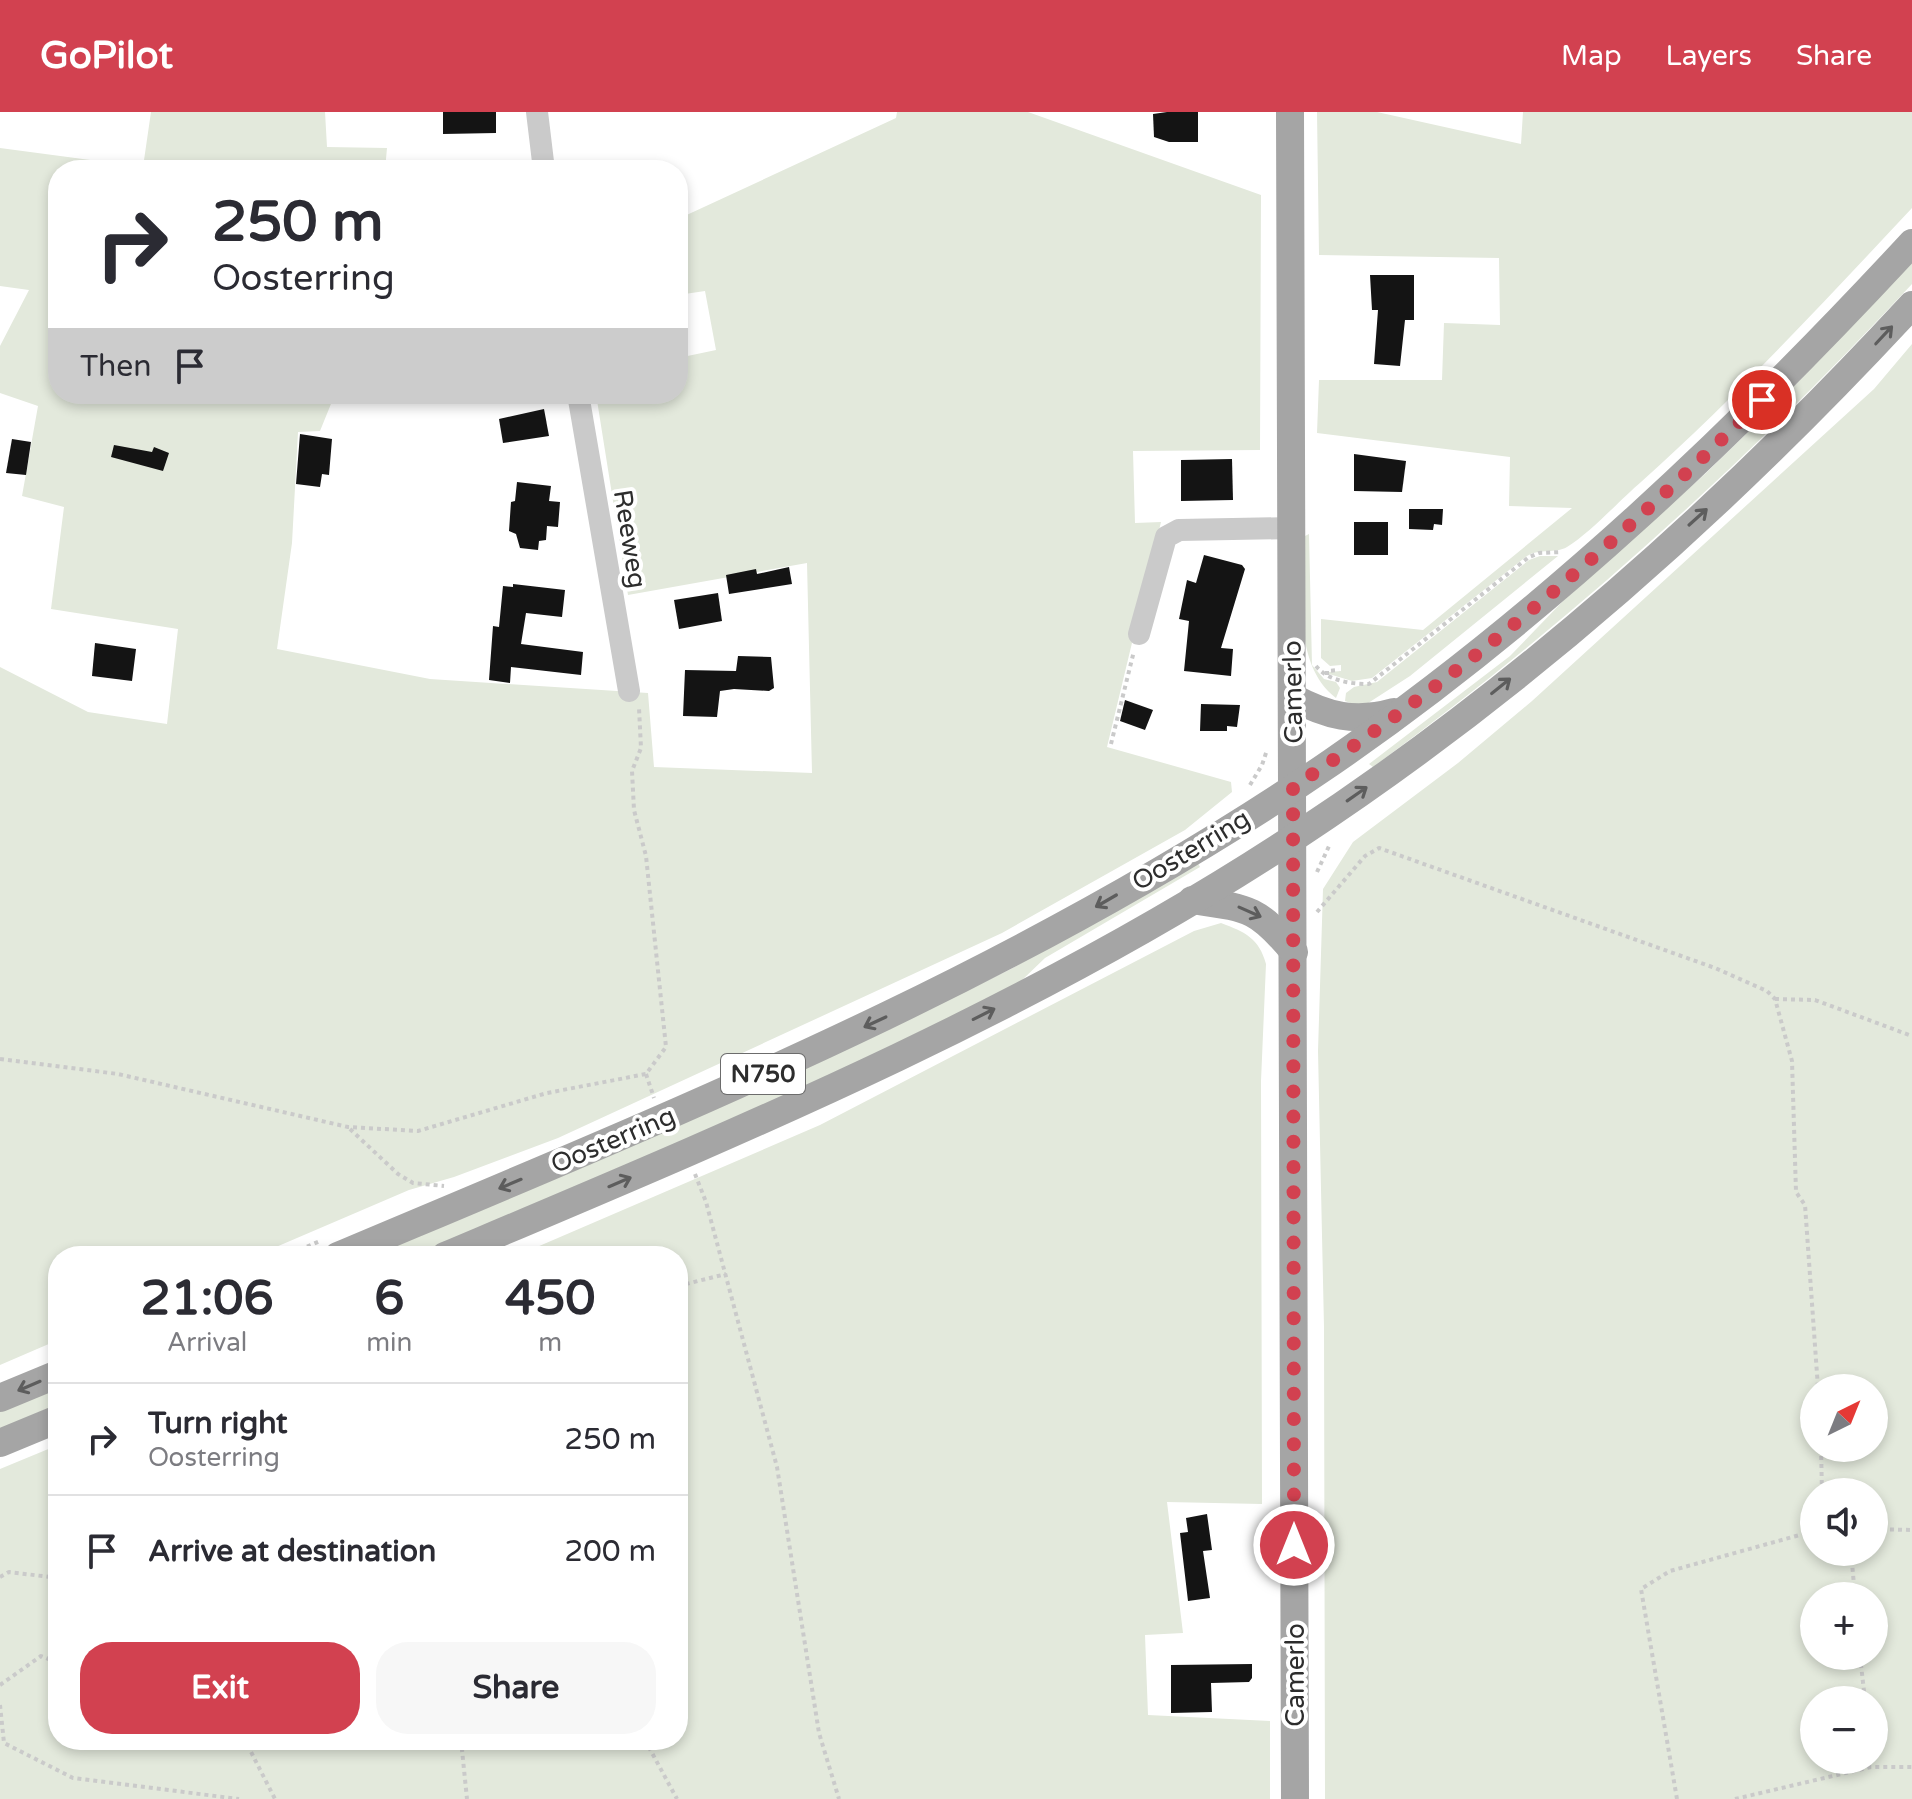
<!DOCTYPE html>
<meta charset="utf-8">
<style>
:root{--surface:#fff;--page:#f7f7f7;--text:#2b2b33;--muted:#7c7c81;--line:#e1e1e2;--accent:#d24150}
body{margin:0;font-family:"Varela Round",sans-serif;background:var(--page);color:var(--text);height:100vh;display:flex;flex-direction:column;font-size:30px;white-space:nowrap}
*{box-sizing:border-box;margin:0}
p{font-size:26px;color:var(--muted)}
.icon{flex:none;width:44px;height:44px;fill:none;stroke:currentColor;stroke-width:2;stroke-linecap:round;stroke-linejoin:round}
.map{position:relative;flex:1;overflow:hidden}
.drawer{position:absolute;left:48px;top:1134px;width:640px;height:504px;display:flex;flex-direction:column;background:var(--surface);border-radius:32px;box-shadow:0 4px 12px #0003}
.drawer>*{flex:none}
.hud{position:absolute;left:48px;top:48px;width:640px;height:244px;border-radius:32px;box-shadow:0 4px 12px #0003;background:#fff;color:var(--text);overflow:hidden}
.needle{width:52px;rotate:43deg}
.tools{position:absolute;left:1800px;top:1262px;display:grid;gap:16px}
.tools a{display:grid;place-items:center;width:88px;height:88px;border-radius:50%;background:var(--surface);box-shadow:0 4px 12px #0003;font-size:40px}
.pin{position:absolute;display:grid;place-items:center;width:68px;height:68px;color:#fff;margin:-34px;border:4px solid #fff;border-radius:50%;box-shadow:0 2px 8px #0007}
.me{position:absolute;width:88px;margin:-44px;rotate:0deg;stroke-linejoin:round;filter:drop-shadow(0 0 6px #0008)}
.turn{display:flex;align-items:center;gap:28px;height:168px;padding:0 32px;font-size:36px}
.turn .icon{width:104px;height:104px;stroke-width:2.5}
.turn b{display:block;font-size:56px;line-height:68px}
.then{display:flex;align-items:center;height:76px;padding:0 32px;background:#0003;gap:16px;font-size:30px}
.eta{display:flex;justify-content:space-evenly;align-items:center;height:136px;text-align:center}
.eta b{font-size:48px;font-weight:800;line-height:56px}
.action{display:flex;gap:16px;margin-top:auto;padding:16px 32px}
.action a{flex:1;height:92px;border-radius:32px;background:var(--accent);color:#fff;font-size:32px;font-weight:800;line-height:92px;text-align:center}
.action a+a{background:var(--page);color:var(--text)}
ul{padding:0;list-style:none}
li{display:flex;align-items:center;gap:24px;height:112px;padding:0 32px;border-top:2px solid var(--line)}
li div{flex:1}
li b{display:block;font-size:30px}
li em{font-style:normal}
header{display:flex;align-items:center;gap:48px;box-sizing:border-box;height:112px;padding:0 40px;background:var(--accent);color:#fff}
header strong{font-size:38px}
nav{display:flex;gap:44px;margin-inline-start:auto;font-size:28px}
.map>svg:first-child{display:block}
</style>
<header>
<strong>GoPilot</strong>
<nav><a>Map</a><a>Layers</a><a>Share</a></nav>
</header>
<div class="map">
<svg width="1912" height="1687" viewBox="0 0 1912 1687">
<rect width="100%" height="100%" fill="#fff"/>
<g fill="#e3e9dc" fill-rule="evenodd">
<path d="M151 0H325L327 35 387 36 385 58H58V282H335L320 319 298 320 292 431 277 537 430 567 648 581 654 655 812 661 807 451 628 483 596 282H678V246L716 238 705 179 678 183V107L896 6 897 0H1028L1261 83 1260 338 1133 339 1135 411 1161 410 1107 635 1231 670 1232 680 1185 718 1002 821 558 1026 454 1065 409 1078 255 1144H58V1228L0 1253V555L88 600 167 612 178 517 51 497 64 395 22 384 38 294 0 281V234L29 178 0 174V36L143 55Z"/>
<path d="M1317 0H1377L1521 32 1523 0H1912V96C1824 190 1737 284 1641 370 1620 388 1590 421 1567 435 1555 442 1540 436 1527 444L1372 566 1352 569 1329 562V560L1341 559V553L1330 554 1321 546V507L1423 518 1572 396 1509 394 1510 345 1317 321 1319 268H1442L1444 211 1500 213 1499 146 1319 143Z"/>
<path d="M1912 149V172C1747 350 1568 512 1373 655L1369 652 1510 544 1564 488 1705 362 1784 285Z"/>
<path d="M1912 232V1687H1325L1324 1215 1318 939 1323 777 1353 730 1458 651 1532 589 1874 277ZM1814 1276H1874V1336H1814ZM1814 1380H1874V1440H1814ZM1814 1484H1874V1544H1814ZM1814 1588H1874V1648H1814Z"/>
<path d="M1309 422 1312 553 1324 567 1336 570 1340 576 1336 586C1291 551 1304 477 1303 425Z"/>
<path d="M1540 444H1558L1410 564 1362 595 1345 589 1346 581 1354 575 1377 570 1529 448Z"/>
<path d="M1197 749 1200 755 1045 846 1019 871 783 987 416 1144H370L883 920 1011 857Z"/>
<path d="M1221 811C1245 820 1259 826 1266 852L1261 969 1262 1392 1167 1390 1183 1521 1145 1523 1148 1603 1270 1609V1687H0V1357L58 1333V1628H678V1144H516L820 1013 1194 819Z"/>
<path d="M58 1275V1292L0 1317V1299Z"/>
</g>
<g fill="#141414">
<path d="M443 0H496V21L443 22Z"/>
<path d="M1167 0H1198V30H1169L1154 25 1153 2Z"/>
<path d="M1370 163H1414V208H1405L1400 254 1374 252 1378 198H1372Z"/>
<path d="M544 297 549 324 503 331 499 307Z"/>
<path d="M300 322 332 327 329 363 322 362 320 375 296 372Z"/>
<path d="M12 327 31 330 26 363 6 361Z"/>
<path d="M114 333 152 340 154 335 169 341 163 359 111 345Z"/>
<path d="M1354 342 1406 349 1402 380 1354 379Z"/>
<path d="M1232 347 1233 388 1181 389V348Z"/>
<path d="M517 370 551 374 549 389 560 390 558 415 547 414 546 428 539 429 538 438 520 436 516 422 509 419 511 390 515 389Z"/>
<path d="M1409 397H1443L1442 413 1434 412 1433 418 1409 417Z"/>
<rect x="1354" y="410" width="34" height="33"/>
<path d="M1204 443 1242 453 1245 457 1221 536 1233 537 1231 564 1184 559 1189 509 1179 507 1187 468 1196 471Z"/>
<path d="M789 455 792 472 729 482 726 463 756 457 757 462Z"/>
<path d="M513 472 565 478 562 505 526 501 521 532 583 540 581 563 511 555 510 571 489 568 493 514 499 515 503 474 513 475Z"/>
<path d="M718 481 722 509 679 517 674 488Z"/>
<path d="M95 531 136 537 132 569 92 564Z"/>
<path d="M738 544 771 545 774 576 769 579 734 577 720 579 717 605 683 604 685 558 736 559Z"/>
<path d="M1125 588 1153 598 1145 618 1120 609Z"/>
<path d="M1201 592 1240 593 1237 615 1227 614V619H1200Z"/>
<path d="M1207 1402 1212 1438 1203 1439 1210 1486 1188 1489 1180 1421 1188 1420 1186 1406Z"/>
<path d="M1252 1552V1566L1249 1570 1211 1571 1212 1600 1171 1601V1553Z"/>
</g>
<g fill="none" stroke-linecap="round" stroke-linejoin="round">
<g stroke="#cacaca" stroke-width="4" stroke-dasharray="4 4" stroke-linecap="butt">
<path d="M1316 554C1328 569 1351 572 1369 572L1529 445 1539 441 1561 440"/>
<path d="M1327 563V559L1339 558"/>
<path d="M1111 632 1134 539"/>
<path d="M1250 673 1262 653 1267 638"/>
<path d="M1317 760 1330 732"/>
<path d="M1317 800 1365 744 1379 736 1715 856 1767 879 1775 887 1792 949 1796 1080 1805 1093 1818 1276"/>
<path d="M1775 887 1815 888 1912 924"/>
<path d="M0 947 118 962 348 1015 418 1019 547 981 646 962 666 935 646 744 634 698 632 659 641 636 639 596"/>
<path d="M646 962 654 986"/>
<path d="M350 1017 398 1062 413 1071 444 1074"/>
<path d="M695 1062 706 1090 777 1355 819 1621 839 1687"/>
<path d="M285 1144 320 1129"/>
<path d="M678 1174 726 1162"/>
<path d="M1821 1336 1822 1380"/>
<path d="M1874 1417 1912 1418"/>
<path d="M1851 1440 1855 1484"/>
<path d="M0 1465 9 1460 58 1466"/>
<path d="M1860 1544 1865 1588"/>
<path d="M0 1573 41 1544 58 1551"/>
<path d="M0 1593 4 1631 73 1666 239 1687"/>
<path d="M241 1628 249 1636 275 1687"/>
<path d="M461 1628 467 1687"/>
<path d="M645 1628 677 1687"/>
<path d="M1677 1687 1641 1477 1670 1459 1814 1419"/>
<path d="M1735 1687 1871 1655H1912"/>
</g>
<g stroke="#cacaca" stroke-width="22">
<path d="M537 0 544 58"/>
<path d="M578 282 629 579"/>
<path d="M1139 522 1166 425 1179 418 1292 416"/>
</g>
<g stroke="#a5a5a5" stroke-width="28">
<path d="M1290 0 1295 1687"/>
<path d="M1292 585C1327 604 1355 611 1394 600"/>
<path d="M1192 788C1247 796 1257 795 1294 840"/>
<path d="M338 1144C679 1000 1025 861 1332 650 1546 502 1736 321 1912 131"/>
<path d="M445 1144C736 1021 1031 899 1295 725 1522 576 1728 392 1912 193"/>
<path d="M0 1286 58 1262"/>
<path d="M0 1331 58 1307"/>
</g>
</g>
<defs><path id="oneway-shaft" d="M-6 0H5M1.5-3L5.5 0L1.5 3" fill="none" stroke-width="1.6" stroke-linecap="round" stroke-linejoin="round" transform="scale(2)"/></defs>
<g stroke="#5d5d5d">
<use href="#oneway-shaft" transform="translate(1884 223) rotate(-47)"/>
<use href="#oneway-shaft" transform="translate(1698 405) rotate(-42)"/>
<use href="#oneway-shaft" transform="translate(1501 574) rotate(-39)"/>
<use href="#oneway-shaft" transform="translate(1357 682) rotate(-35)"/>
<use href="#oneway-shaft" transform="translate(1106 789) rotate(150)"/>
<use href="#oneway-shaft" transform="translate(1250 800) rotate(24)"/>
<use href="#oneway-shaft" transform="translate(984 902) rotate(-27)"/>
<use href="#oneway-shaft" transform="translate(875 910) rotate(155)"/>
<use href="#oneway-shaft" transform="translate(620 1070) rotate(-23)"/>
<use href="#oneway-shaft" transform="translate(510 1072) rotate(157)"/>
<use href="#oneway-shaft" transform="translate(29 1274) rotate(157)"/>
</g>
<g fill="none" stroke-linecap="round" stroke-linejoin="round">
<path stroke="#d24150" stroke-width="14" stroke-dasharray="0 25.2" d="M1294 1433 1293 675C1462 564 1619 430 1762 288"/>
</g>
<g text-anchor="middle" dominant-baseline="central" stroke-width="8" stroke-linejoin="round" paint-order="stroke">
<rect fill="#fff" stroke="#6c6c6c" stroke-width="2" x="721" y="942" width="84" height="40" rx="6"/>
<g font-size="24" font-weight="bold" fill="#2d2d2d">
<text x="763" y="962">N750</text>
</g>
<g font-size="26" fill="#2d2d2d" stroke="#fff">
<text transform="translate(630 427) rotate(81)">Reeweg</text>
<text transform="translate(1293 580) rotate(-91)">Camerlo</text>
<text transform="translate(1191 738) rotate(-31)">Oosterring</text>
<text transform="translate(613 1028) rotate(-23)">Oosterring</text>
<text transform="translate(1295 1563) rotate(-90)">Camerlo</text>
</g>
</g>
</svg>
<div class="tools">
<a><svg class="needle" viewBox="-14 -14 28 28"><path d="M0-13l5 13h-10z" fill="#e53935"/><path d="M0 13l5-13h-10z" fill="#7c7c81"/></svg></a>
<a><svg class="icon" aria-label="sound" viewBox="0 0 24 24"><path d="M4 9h4l5-4v14l-5-4H4zM17 9q2 3 0 6"/></svg></a>
<a>+</a>
<a>−</a>
</div>
<div class="pin" style="left:1762px;top:288px;background:#d93025"><svg class="icon" aria-label="arrive" viewBox="0 0 24 24"><path d="M6 21V4h12l-3 4 3 4H6"/></svg></div>
<svg class="me" style="left:1294px;top:1433px" viewBox="-20 -20 40 40"><circle r="17" fill="#d24150" stroke="#fff" stroke-width="3"/><path d="M0-11L8 9 0 5-8 9z" fill="#fff"/></svg>
<div class="hud">
<div class="turn"><svg class="icon" aria-label="right" viewBox="0 0 24 24"><path d="M7 20v-9h11M14 6l5 5-5 5"/></svg><div><b>250 m</b>Oosterring</div></div>
<div class="then">Then<svg class="icon" aria-label="arrive" viewBox="0 0 24 24"><path d="M6 21V4h12l-3 4 3 4H6"/></svg></div>
</div>
<section class="drawer">
<div class="eta">
<div><b>21:06</b><p>Arrival</p></div>
<div><b>6</b><p>min</p></div>
<div><b>450</b><p>m</p></div>
</div>
<ul>
<li><svg class="icon" aria-label="right" viewBox="0 0 24 24"><path d="M7 20v-9h11M14 6l5 5-5 5"/></svg><div><b>Turn right</b><p>Oosterring</p></div><em>250 m</em></li>
<li><svg class="icon" aria-label="arrive" viewBox="0 0 24 24"><path d="M6 21V4h12l-3 4 3 4H6"/></svg><div><b>Arrive at destination</b></div><em>200 m</em></li>
</ul>
<div class="action"><a>Exit</a><a>Share</a></div>
</section>
</div>
